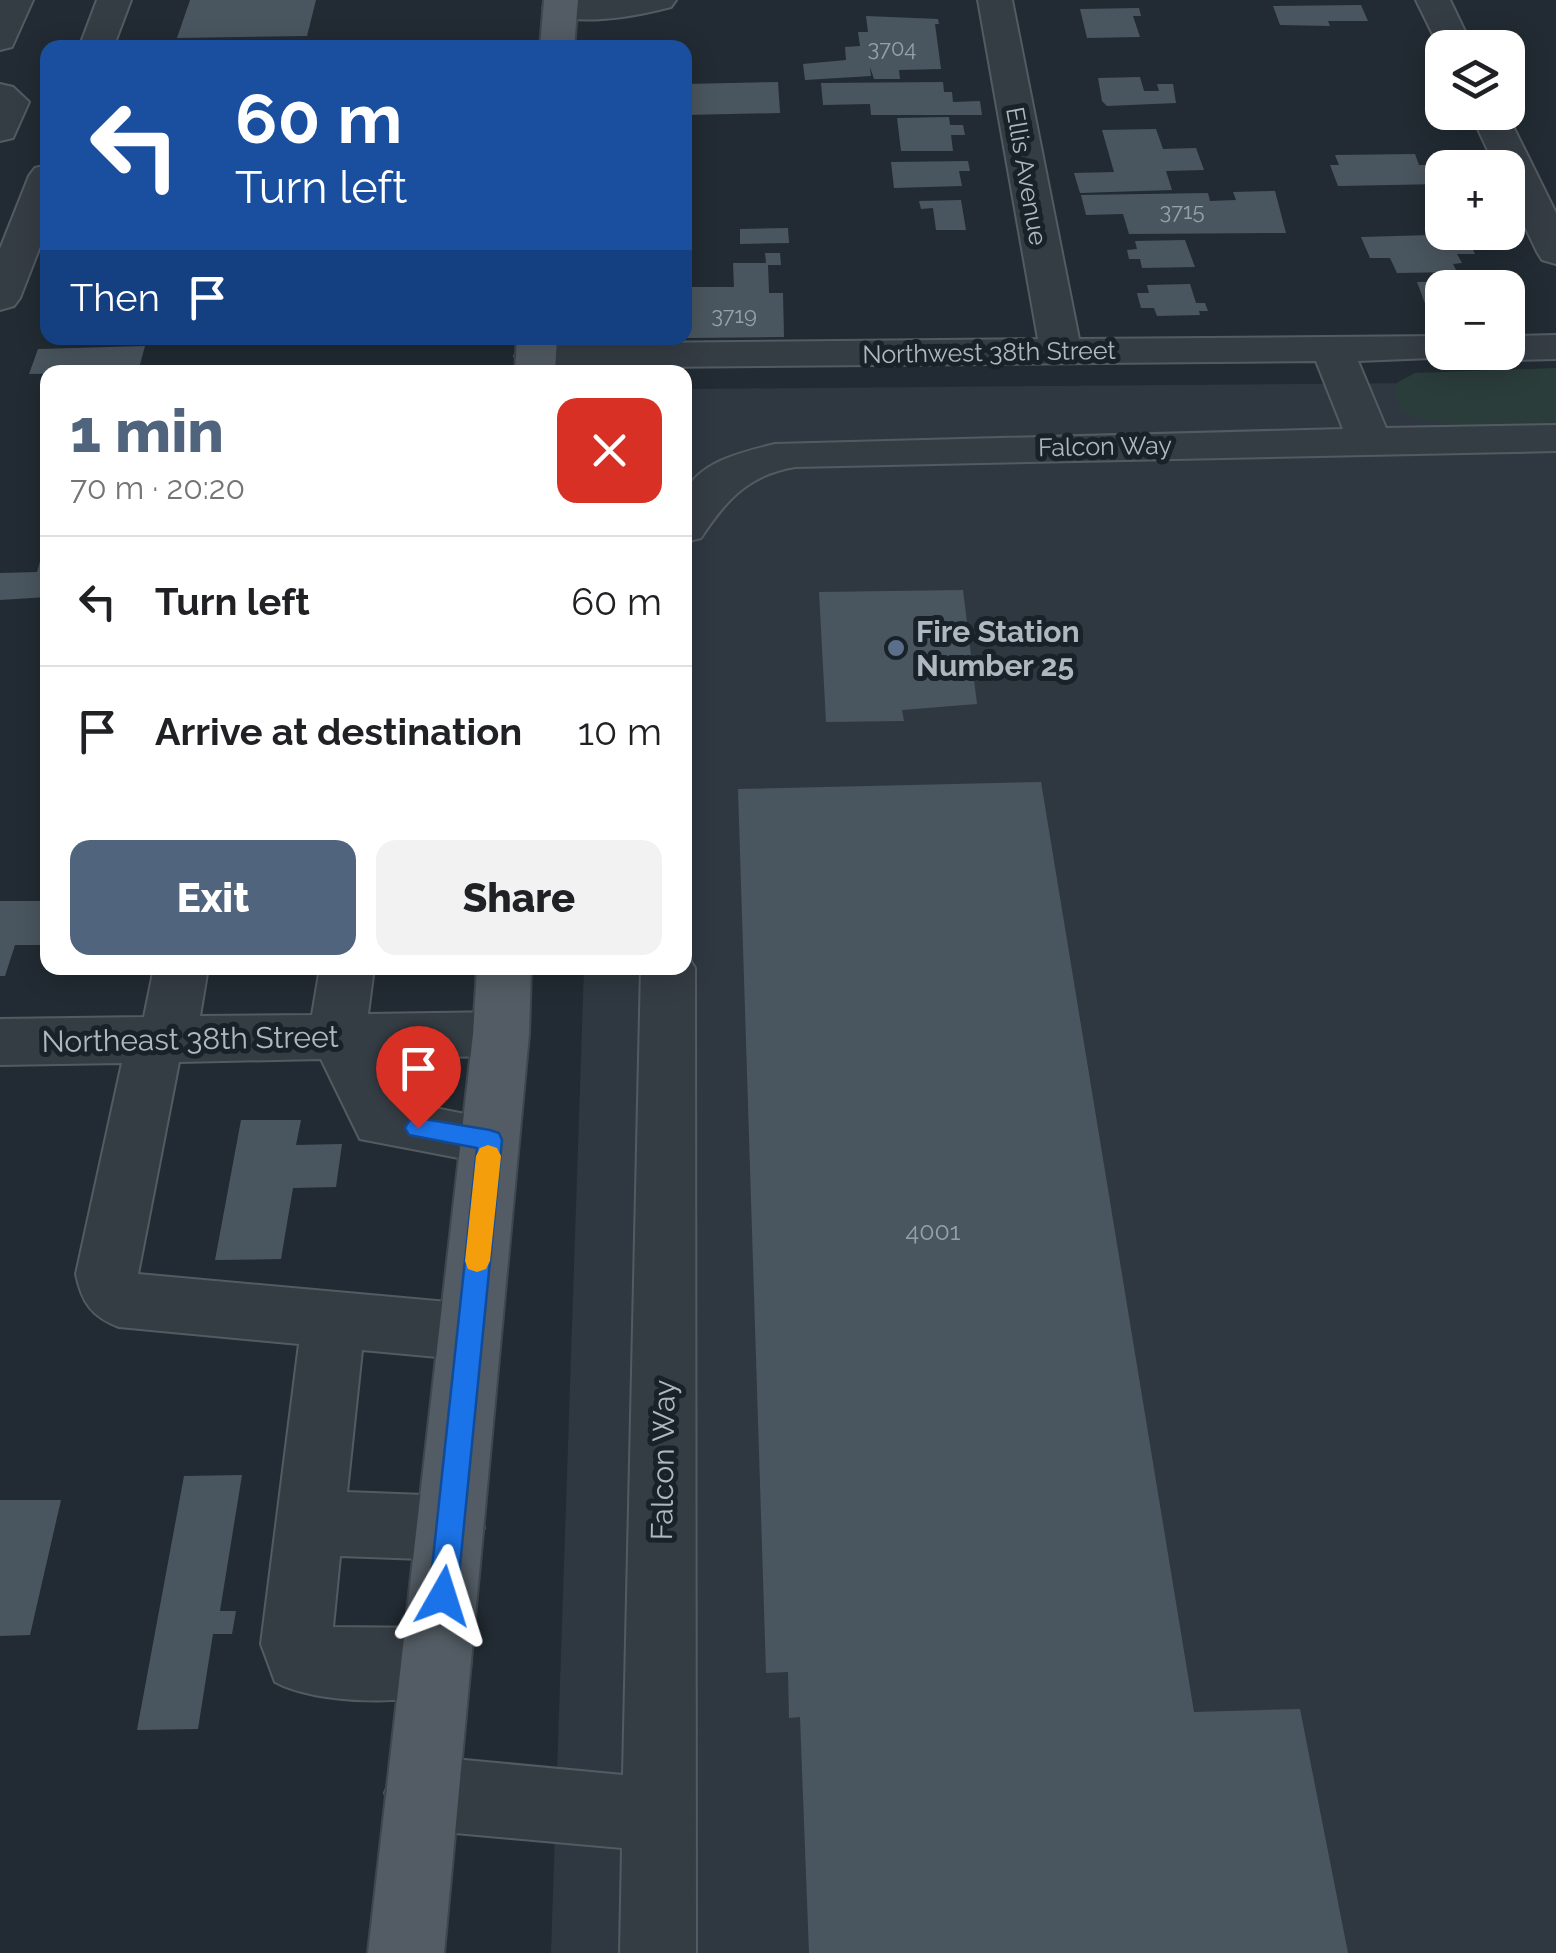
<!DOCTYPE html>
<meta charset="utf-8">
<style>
:root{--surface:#fff;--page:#f2f2f2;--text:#202124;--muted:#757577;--line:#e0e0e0;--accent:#50657d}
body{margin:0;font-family:Raleway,sans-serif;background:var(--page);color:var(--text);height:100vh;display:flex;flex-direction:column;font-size:38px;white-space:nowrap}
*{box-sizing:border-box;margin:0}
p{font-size:32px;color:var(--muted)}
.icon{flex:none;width:55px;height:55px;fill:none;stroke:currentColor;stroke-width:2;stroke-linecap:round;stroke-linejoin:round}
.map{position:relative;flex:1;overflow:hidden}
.details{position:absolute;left:40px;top:365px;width:652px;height:610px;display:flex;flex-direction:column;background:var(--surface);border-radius:20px;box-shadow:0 5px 25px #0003}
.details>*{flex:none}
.hud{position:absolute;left:40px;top:40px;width:652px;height:305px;border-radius:20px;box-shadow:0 5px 25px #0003;background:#1a4fa0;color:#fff;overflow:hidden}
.fabs{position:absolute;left:1425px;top:30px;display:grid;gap:20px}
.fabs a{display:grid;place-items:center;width:100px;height:100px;border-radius:20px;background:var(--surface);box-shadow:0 5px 25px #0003;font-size:50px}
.pin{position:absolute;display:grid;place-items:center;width:85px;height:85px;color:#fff;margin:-102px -42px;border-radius:50% 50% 50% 0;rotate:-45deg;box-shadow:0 0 10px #0007}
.pin .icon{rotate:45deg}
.me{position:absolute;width:110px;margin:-55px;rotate:6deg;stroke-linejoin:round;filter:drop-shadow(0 0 8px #0008)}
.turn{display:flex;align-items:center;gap:35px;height:210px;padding:0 30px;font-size:45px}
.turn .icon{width:130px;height:130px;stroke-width:2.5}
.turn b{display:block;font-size:70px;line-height:85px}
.then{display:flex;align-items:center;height:95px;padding:0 30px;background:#0003;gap:20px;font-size:38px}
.round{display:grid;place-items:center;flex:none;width:105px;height:105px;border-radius:20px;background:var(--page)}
.summary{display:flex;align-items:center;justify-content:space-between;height:170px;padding:0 30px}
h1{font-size:60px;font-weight:800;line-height:75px;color:var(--accent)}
.action{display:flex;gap:20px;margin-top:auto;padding:20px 30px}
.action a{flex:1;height:115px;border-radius:20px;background:var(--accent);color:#fff;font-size:40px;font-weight:800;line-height:115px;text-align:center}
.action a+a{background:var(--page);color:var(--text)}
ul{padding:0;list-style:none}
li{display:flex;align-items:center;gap:30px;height:130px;padding:0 30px;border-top:2px solid var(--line)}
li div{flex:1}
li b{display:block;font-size:38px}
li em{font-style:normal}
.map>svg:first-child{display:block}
</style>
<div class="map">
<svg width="1556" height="1953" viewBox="0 0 1556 1953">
<rect width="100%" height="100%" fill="#222b33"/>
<path fill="#2f3841" d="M1556 382V1953H551L584 968H685V389Z"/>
<path fill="#2b3d3b" d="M1556 368V423C1524 423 1374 441 1398 382L1415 373Z"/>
<g fill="#4a565f">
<path d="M190 0H316L307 36 177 38Z"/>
<path d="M1361 5 1368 21H1328L1330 26 1280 25 1273 6Z"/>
<path d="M1139 8 1141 16H1133L1140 37 1087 38 1080 9Z"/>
<path d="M866 16 938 19 939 24H935L941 69 899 70 900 79H874L870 67 871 76 805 80 803 64 846 60 845 47 860 46 858 32H868Z"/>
<path d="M297 42 295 48H207L208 43Z"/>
<path d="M1140 77 1144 91H1159L1157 84H1173L1176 103 1107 106 1102 101 1098 78Z"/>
<path d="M778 82 780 113 685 115V84Z"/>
<path d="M943 82 944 92H952L953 102 980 101 982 115H871L870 104 823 105 821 83Z"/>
<path d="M949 117 950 125H963L965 135H951L953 151H901L897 118Z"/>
<path d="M1156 129 1163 149 1196 148 1204 170 1166 171 1172 190 1080 193 1074 173 1114 172 1102 130Z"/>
<path d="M1415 154 1419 165H1435L1442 184 1338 186 1330 165H1339L1335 155Z"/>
<path d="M968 161 970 171H959L962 186 894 188 891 162Z"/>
<path d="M1275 191 1286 233 1129 234 1123 214 1086 215 1081 195 1208 193 1210 201 1236 200 1233 192Z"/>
<path d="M961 200 966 230H936L933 208 921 209 919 201Z"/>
<path d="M788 228 789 243 740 244V229Z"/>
<path d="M1466 234 1475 254H1457L1462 263 1453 264 1457 272 1397 273 1390 258H1370L1361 237Z"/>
<path d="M1185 240 1195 267 1142 268 1140 259H1129L1127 250 1137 249 1135 241Z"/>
<path d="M765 253H780L781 265H768L769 293H783L784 337 685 338V287H734L733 263H766Z"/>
<path d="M1487 281 1489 288H1442V317H1430L1417 282Z"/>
<path d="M1190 284 1196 303H1205L1208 311H1199L1200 315 1157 316 1154 308H1141L1137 293H1149L1147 285Z"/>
<path d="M145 346 138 372 29 374 38 349Z"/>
<path d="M390 365V372H282V369Z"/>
<path d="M43 551H48V597L0 600V573L37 572Z"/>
<path d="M963 590 977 704 902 710 904 721 826 722 819 592Z"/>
<path d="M1041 782 1194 1712 1300 1709 1348 1953H809L800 1717 789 1718 788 1672 766 1673 738 789Z"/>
<path d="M0 901H48V945H15L5 976H0Z"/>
<path d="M241 1120H301L296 1145 342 1144 336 1187 293 1188 281 1259 215 1260Z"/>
<path d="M242 1475 220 1611H236L232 1634H213L198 1729 137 1730 184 1476Z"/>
<path d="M0 1500H61L30 1635 0 1636Z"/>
</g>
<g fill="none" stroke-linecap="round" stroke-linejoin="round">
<defs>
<g id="minor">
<path d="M0 0H33L12 47 0 50Z"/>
<path d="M97 0H131L113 48H79Z"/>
<path d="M676 0 671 7C633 17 587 25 548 15L543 8 552 0Z"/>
<path d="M978 0H1012L1079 339 1442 336V352H1459L1456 357 1358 361 1386 428 1556 425V451L795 467C748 475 726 500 701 538L685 542C685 529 681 506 685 494 697 461 747 451 775 444L1343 429 1316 361 536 368 521 365 515 356 521 347 536 344 1038 339Z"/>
<path d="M1416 0H1450L1473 48H1442V53Z"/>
<path d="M0 84 13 87 29 102 13 138 0 141Z"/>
<path d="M1470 112H1506L1556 213V264L1542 260 1537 252 1508 191V168H1496Z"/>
<path d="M48 165V226L20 298 14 306 0 310V249L29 176 35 168Z"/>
<path d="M1556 335V359L1508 360 1491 352H1508V336Z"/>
<path d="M685 952 695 968 696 1953H620L622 1848 422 1830 396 1819 385 1793 396 1767 422 1756 623 1775 641 968H685Z"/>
<path d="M154 968H208L200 1016 312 1015 320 968H374L368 1014 501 1012 521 1018 529 1034 521 1050 501 1056 377 1058 399 1101 511 1123 519 1140 511 1157 490 1164 360 1139 321 1059 179 1062 138 1274 470 1304 492 1312 501 1332 492 1352 470 1360 362 1350 347 1492 450 1496 474 1505 484 1528 474 1551 450 1560 340 1556 333 1627 436 1628 461 1638 471 1663 461 1688C417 1706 317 1705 275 1682L261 1644 299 1344 119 1327C92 1317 82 1303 76 1274L122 1063 0 1065V1019L144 1017Z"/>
</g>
<g id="major">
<path d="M544 0H578L574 48H540Z"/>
<path d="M517 338H557L555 372H515Z"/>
<path d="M477 968H531L529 1034 444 1953H368L473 1034Z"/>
</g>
</defs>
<use href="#minor" stroke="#525b62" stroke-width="4"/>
<use href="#major" stroke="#3e464e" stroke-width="4"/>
<use href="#minor" fill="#353d44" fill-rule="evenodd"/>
<use href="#major" fill="#535c64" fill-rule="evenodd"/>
</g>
<path fill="#1a73e8" stroke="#114b97" stroke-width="2.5" d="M418 1118 490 1130 499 1133 502 1140 457 1596 453 1605 443 1609 433 1605 429 1596 477 1148 409 1135 405 1128 409 1121Z"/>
<path fill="#f59e0b" d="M488 1145 497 1148 501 1156 490 1261 486 1269 477 1272 468 1269 465 1261 476 1156 480 1148Z"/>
<circle fill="#5c6f8a" stroke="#1a2229" stroke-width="4" cx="896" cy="648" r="10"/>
<g text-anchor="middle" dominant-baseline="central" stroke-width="10" stroke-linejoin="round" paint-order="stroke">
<g font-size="22" fill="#96a0a8">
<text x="892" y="48">3704</text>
<text x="1182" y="211">3715</text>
<text x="734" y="315">3719</text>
</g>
<g font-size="25" fill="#afb8c1" stroke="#1a2229">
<text transform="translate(1027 176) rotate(80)">Ellis Avenue</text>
<text transform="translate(989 352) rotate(-1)">Northwest 38th Street</text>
<text transform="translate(1105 446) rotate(-1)">Falcon Way</text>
</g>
<g font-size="25" fill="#96a0a8">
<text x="933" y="1231">4001</text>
</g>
<g font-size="30" font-weight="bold" fill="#afb8c1" stroke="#1a2229" text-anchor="start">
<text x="916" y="631">Fire Station<tspan x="916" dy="34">Number 25</tspan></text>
</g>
<g font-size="30" fill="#afb8c1" stroke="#1a2229">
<text transform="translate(190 1039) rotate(-1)">Northeast 38th Street</text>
<text transform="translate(663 1460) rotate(-89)">Falcon Way</text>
</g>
</g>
</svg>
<div class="fabs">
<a><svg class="icon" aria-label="layers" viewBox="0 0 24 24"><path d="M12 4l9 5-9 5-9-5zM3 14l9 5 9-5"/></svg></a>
<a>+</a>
<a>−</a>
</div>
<div class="pin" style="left:418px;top:1128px;background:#d93025"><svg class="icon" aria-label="arrive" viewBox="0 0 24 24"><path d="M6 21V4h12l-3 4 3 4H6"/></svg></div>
<svg class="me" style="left:443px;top:1596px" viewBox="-20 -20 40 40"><path d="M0-17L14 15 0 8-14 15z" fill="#1a73e8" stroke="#fff" stroke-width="4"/></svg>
<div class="hud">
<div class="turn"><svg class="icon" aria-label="left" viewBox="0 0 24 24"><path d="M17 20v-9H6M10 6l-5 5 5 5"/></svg><div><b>60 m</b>Turn left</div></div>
<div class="then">Then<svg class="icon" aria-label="arrive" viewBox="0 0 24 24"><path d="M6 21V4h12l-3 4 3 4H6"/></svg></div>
</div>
<section class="details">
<div class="summary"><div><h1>1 min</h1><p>70 m · 20:20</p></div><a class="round" style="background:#d93025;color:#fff"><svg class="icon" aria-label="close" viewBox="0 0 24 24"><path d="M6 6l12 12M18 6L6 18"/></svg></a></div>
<ul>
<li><svg class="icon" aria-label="left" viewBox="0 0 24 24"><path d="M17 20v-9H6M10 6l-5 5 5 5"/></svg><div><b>Turn left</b></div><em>60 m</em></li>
<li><svg class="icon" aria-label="arrive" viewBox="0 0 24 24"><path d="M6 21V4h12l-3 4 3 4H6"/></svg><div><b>Arrive at destination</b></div><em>10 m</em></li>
</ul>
<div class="action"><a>Exit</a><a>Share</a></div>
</section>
</div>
